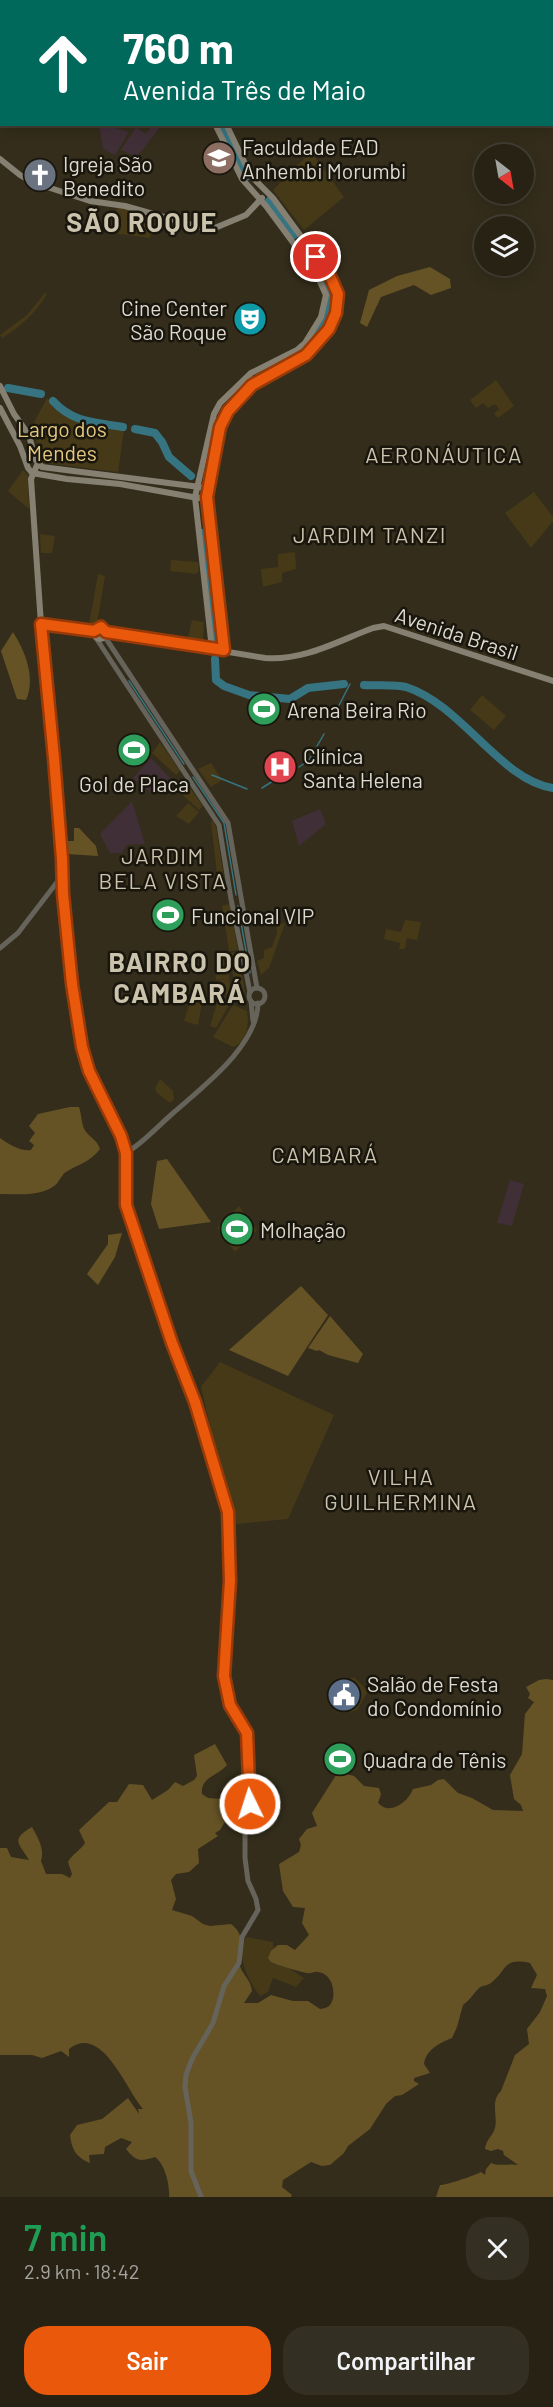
<!DOCTYPE html>
<html lang="pt">
<meta charset="utf-8">
<style>
:root{--surface:#272214;--page:#332f22;--text:#f1f3f6;--muted:#a4a4a0;--line:#433f34;--accent:#ea580c}
body{margin:0;font-family:Barlow,sans-serif;background:var(--page);color:var(--text);height:100vh;display:flex;flex-direction:column;font-size:22px;white-space:nowrap}
*{box-sizing:border-box;margin:0}
p{font-size:20px;color:var(--muted)}
.icon{flex:none;width:33px;height:33px;fill:none;stroke:currentColor;stroke-width:2;stroke-linecap:round;stroke-linejoin:round}
.map{position:relative;height:2197px;overflow:hidden}
.panel{display:flex;flex-direction:column;background:var(--surface);flex:1}
.panel>*{flex:none}
.guide{position:absolute;left:0px;top:0px;width:554px;height:126px;box-shadow:0 3px 15px #0003,0 0 0 2px var(--line);background:#00695c;color:#fff;overflow:hidden}
.needle{width:39px;rotate:149deg}
.fabs{position:absolute;left:474px;top:144px;display:grid;gap:12px}
.fabs a{display:grid;place-items:center;width:60px;height:60px;border-radius:50%;background:var(--surface);box-shadow:0 3px 15px #0003,0 0 0 2px var(--line);font-size:30px}
.pin{position:absolute;display:grid;place-items:center;width:51px;height:51px;color:#fff;margin:-26px;border:3px solid #fff;border-radius:50%;box-shadow:0 2px 6px #0007}
.me{position:absolute;width:66px;margin:-33px;rotate:356deg;stroke-linejoin:round;filter:drop-shadow(0 0 4px #0008)}
.turn{display:flex;align-items:center;gap:21px;height:126px;padding:0 24px;font-size:27px}
.turn .icon{width:78px;height:78px;stroke-width:2.5}
.turn b{display:block;font-size:42px;line-height:51px}
.round{display:grid;place-items:center;flex:none;width:63px;height:63px;border-radius:24px;background:var(--page)}
.head{display:flex;align-items:center;justify-content:space-between;height:102px;padding:0 24px}
h1{font-size:36px;font-weight:600;line-height:45px;color:#1e9e55}
.button{display:flex;gap:12px;margin-top:auto;padding:12px 24px}
.button a{flex:1;height:69px;border-radius:24px;background:var(--accent);color:#fff;font-size:24px;font-weight:600;line-height:69px;text-align:center}
.button a+a{background:var(--page);color:var(--text)}
.map>svg:first-child{display:block}
</style>
<div class="map">
<svg width="553" height="2197" viewBox="0 0 553 2197">
<rect width="100%" height="100%" fill="#342d1b"/>
<g fill="#412f37">
<path d="M99 125H108L129 132 115 155 103 149Z"/>
<path d="M153 125 160 127 137 157 121 150 136 127 146 134Z"/>
<path d="M151 758 170 778 151 793 133 778Z"/>
<path d="M132 801 145 844 127 845 122 853H110L100 834Z"/>
<path d="M320 809 326 824 299 846 292 821Z"/>
<path d="M510 1180 524 1184 512 1226 497 1223Z"/>
</g>
<g fill="#463917">
<path d="M311 152 344 197 304 230 273 190Z"/>
<path d="M117 206 155 216 150 238 112 233Z"/>
<path d="M45 293 47 294C35 314 21 326 2 338L0 335 27 315Z"/>
<path d="M496 380 514 406 498 418 494 414 499 409 495 404 488 408 483 403 476 408 470 400Z"/>
<path d="M47 398 63 414 77 421 124 430 118 472 46 463 44 467C38 453 38 441 31 428Z"/>
<path d="M23 470 28 475 29 509 8 491Z"/>
<path d="M534 492 553 517V521L531 548 505 513Z"/>
<path d="M40 534 55 536 52 553H41Z"/>
<path d="M295 552 296 569 282 573V582L263 587 261 569 278 567V554Z"/>
<path d="M171 560 198 562 199 570 196 574 170 571Z"/>
<path d="M98 574 105 576 97 624H89Z"/>
<path d="M192 620 204 622 203 640 188 638Z"/>
<path d="M482 695 506 716 494 730 470 710Z"/>
<path d="M140 733 149 745 130 766 119 756Z"/>
<path d="M160 742 180 771 176 775 152 753Z"/>
<path d="M211 763 222 780 211 787 198 769Z"/>
<path d="M185 781 203 806 199 810 176 789Z"/>
<path d="M188 803 199 812 189 824 176 816Z"/>
<path d="M213 820 216 827 225 884 218 883 211 822Z"/>
<path d="M230 904 238 950 229 951 222 906Z"/>
<path d="M405 920 421 922 417 940 407 938 405 949H399L400 943 384 939 386 929 401 932Z"/>
<path d="M285 923 269 968 261 975 257 961 264 958V950L272 947 277 933 276 924Z"/>
<path d="M238 952 245 993 236 994 230 953Z"/>
<path d="M227 958 231 994 217 995 215 981 227 979 216 980 214 959Z"/>
<path d="M190 1002H202L198 1025 184 1021Z"/>
<path d="M217 1003 229 1005 216 1028 210 1026Z"/>
<path d="M233 1005 247 1011C249 1026 248 1041 233 1047L213 1037Z"/>
<path d="M160 1079 173 1091 174 1099 170 1103 157 1093 155 1088Z"/>
<path d="M239 1206 257 1230 235 1252 217 1228Z"/>
<path d="M220 1362 334 1415 288 1519 236 1524 228 1490 221 1474 201 1387Z"/>
<path d="M354 1677 368 1691 357 1710 350 1712 357 1693 350 1679Z"/>
<path d="M246 1937 273 1942C273 1961 289 1968 304 1978L296 1987 273 1978 268 1992 260 1996C247 1979 236 1957 246 1937Z"/>
</g>
<g fill="#655326">
<path d="M430 267 450 279 451 288 431 295 414 285 381 297 367 327 360 323 369 290 397 276Z"/>
<path d="M13 632C25 651 36 678 26 700L17 699 1 651Z"/>
<path d="M74 828H79L96 846 98 856 67 854 68 841H74Z"/>
<path d="M70 1107H79C82 1115 81 1127 87 1133 92 1139 97 1140 100 1149 90 1162 79 1164 66 1172 61 1175 59 1183 54 1186 39 1197 17 1194 0 1194V1138C8 1144 22 1152 31 1150L34 1145 29 1141 35 1133 29 1126 38 1114Z"/>
<path d="M167 1159 211 1222 159 1229 151 1204 157 1161Z"/>
<path d="M122 1233 115 1257 98 1285 87 1274 108 1244V1235Z"/>
<path d="M301 1286 328 1315 288 1376 229 1350Z"/>
<path d="M330 1316 363 1354 358 1363 328 1355 319 1350 317 1351 308 1348Z"/>
<path d="M546 1679 553 1680V2197H436L440 2185C444 2186 476 2175 481 2172L485 2175 486 2169 491 2163C500 2167 509 2163 518 2165L504 2155 503 2151 498 2149 491 2151 485 2149C486 2139 493 2136 495 2128 498 2116 490 2101 501 2091L515 2055 529 2044 527 2029 540 2012 547 1996 545 1989 531 1988 537 1975 530 1963C502 1957 507 1971 492 1982 488 1986 483 1985 479 1988 473 1994 470 2000 463 2005L457 2027 452 2038C439 2043 426 2050 424 2064L430 2073 414 2078V2081L419 2084 402 2095 395 2096 386 2104 370 2129 348 2146 344 2153 330 2165 322 2166 311 2162 283 2180 282 2187 292 2195 291 2197H169C170 2185 165 2164 155 2157 139 2162 136 2161 126 2149L132 2142 121 2138 105 2147 104 2154 89 2155 90 2163C76 2157 72 2150 70 2135L77 2125 102 2119 128 2098 139 2114 138 2109H143C126 2090 102 2023 69 2049V2057L61 2051 42 2058 32 2055H0V1848H7L11 1857 29 1860C20 1844 9 1840 32 1827 38 1838 45 1849 41 1861L46 1874H62L70 1878 72 1874 68 1862C72 1854 81 1850 85 1843L79 1830 109 1802H117L129 1784 143 1785 152 1800 168 1790 175 1782 183 1786 194 1780 197 1776 194 1755 215 1744 227 1765C218 1776 200 1777 202 1794L208 1798 222 1799 220 1813 222 1815 227 1812 228 1817 220 1830 215 1833 218 1836 198 1849 199 1863 189 1872 176 1874 171 1880 176 1899 172 1910 192 1916 203 1924 210 1926 231 1924C249 1938 236 1949 240 1966 242 1974 251 1980 252 1991L244 2003H258L271 1995 293 2001H308L320 2009C328 2008 331 2006 333 1998 335 1987 330 1973 318 1972 314 1971 311 1974 308 1973 304 1973 277 1965 271 1962L268 1958 271 1951 278 1945H287L295 1950 309 1935 302 1923 305 1908 293 1907 283 1891 279 1864 299 1852 301 1845 299 1839 307 1829 317 1826 312 1813 338 1772 354 1776 364 1786 379 1788 381 1794 378 1803C390 1816 408 1802 413 1789L431 1785 438 1780 444 1779 458 1793 472 1798 493 1810 523 1811 521 1805 514 1799 510 1775 522 1754 525 1714 534 1702 528 1698 530 1694 526 1687 539 1680Z"/>
</g>
<g fill="none" stroke-linecap="round" stroke-linejoin="round">
<g stroke="#367482" stroke-width="1.5">
<path d="M129 681 184 764"/>
<path d="M335 713 350 684"/>
<path d="M299 767 309 760 324 734"/>
<path d="M212 775 247 789"/>
<path d="M193 777 224 823 236 895"/>
<path d="M262 788 290 770"/>
<path d="M238 906 250 973"/>
</g>
<g stroke="#367482" stroke-width="8">
<path d="M200 1V2"/>
<path d="M220 124 246 177"/>
<path d="M269 201 294 235"/>
<path d="M302 245C332 287 345 305 304 347"/>
<path d="M8 388 41 394"/>
<path d="M53 401C73 423 95 422 123 427"/>
<path d="M135 429 155 433 162 442 169 457 191 476"/>
<path d="M202 533 215 642"/>
<path d="M215 659 216 680 224 686 249 695 290 699 308 688 344 684"/>
<path d="M364 685C377 686 394 684 406 687 462 705 500 780 553 788"/>
</g>
<g stroke="#66635a" stroke-width="5">
<path d="M41 624 54 758 62 859 61 877 72 984 82 1047 89 1071 121 1136 126 1153V1205L172 1343 195 1402 229 1519 230 1581 224 1676 230 1705 247 1733 250 1804 245 1828V1858L248 1881 256 1899 258 1910 242 1937 239 1963 224 1986 213 2023 192 2059 186 2075 185 2087 191 2123V2171L201 2197"/>
<path d="M105 637 228 823 257 988"/>
<path d="M96 638 219 825 231 899 250 992"/>
<path d="M0 948 18 933 61 877"/>
<circle cx="257" cy="996" r="8"/>
<path d="M251 1001 253 1021"/>
<path d="M126 1153C143 1143 157 1127 172 1114 201 1088 258 1046 258 1003"/>
</g>
<g stroke="#858072" stroke-width="6">
<path d="M73 2 74 0"/>
<path d="M0 159 20 175 32 182 90 201 125 206 210 230 246 215 262 198"/>
<path d="M0 386 14 414 29 435 35 459 42 467 200 487 207 490"/>
<path d="M0 408 20 446 28 468 32 473 67 479 120 484 198 498 207 497"/>
<path d="M38 463 31 479 41 624 95 631"/>
<circle cx="100" cy="633" r="6"/>
<path d="M106 632 265 658C304 661 338 641 373 628L384 626 553 681"/>
<path d="M212 649 195 497 214 414 220 403 251 373 297 350 305 343 321 317 326 295 317 275 266 206 242 179 215 124"/>
<path d="M224 650 207 497 220 427 228 411 252 385 306 355 320 341 336 313 338 299 330 276 273 198 251 176 226 124"/>
</g>
<g stroke="#9d9784" stroke-width="7">
<path d="M358 0 361 2"/>
<path d="M372 0 375 2"/>
<path d="M524 2 527 0"/>
<path d="M531 2 534 0"/>
</g>
</g>
<g fill="none" stroke-linecap="round" stroke-linejoin="round">
<defs>
<path id="route" d="M250 1804 247 1733 230 1705 224 1676 230 1581 228 1512 195 1402 172 1343 126 1205V1153L121 1136 89 1071 82 1047 72 984 63 894 62 859 54 758 41 624 94 631 101 627 106 632 224 650 207 497 220 427 228 411 252 385 306 355 329 329 336 313 338 294 330 276 316 257"/>
</defs>
<use href="#route" stroke="#983908" stroke-width="15"/>
<use href="#route" stroke="#ea580c" stroke-width="10"/>
</g>
<defs>
<symbol id="university-disc" viewBox="-11 -11 22 22"><circle r="9.5" fill="#8d6e63" stroke="#19160e"/><path d="M0-5L7-2L0 1L-7-2ZM-4 1L0 2.5L4 1V4Q0 6-4 4Z" fill="#fff"/></symbol>
<symbol id="church-disc" viewBox="-11 -11 22 22"><circle r="9.5" fill="#6b7280" stroke="#19160e"/><path d="M-1.2-6h2.4v3.5h3.3v2.4h-3.3V6h-2.4V-.1h-3.3v-2.4h3.3Z" fill="#fff"/></symbol>
<symbol id="theatre-disc" viewBox="-11 -11 22 22"><circle r="9.5" fill="#0f9aa8" stroke="#19160e"/><path d="M-5-5.5Q0-4 5-5.5V0Q5 5 0 6Q-5 5-5 0ZM-3.3-2.5H-1v1.5H-3.3ZM1-2.5H3.3v1.5H1ZM-2.8 1Q0 5.5 2.8 1Z" fill="#fff"/></symbol>
<symbol id="stadium-disc" viewBox="-11 -11 22 22"><circle r="9.5" fill="#2e9e5b" stroke="#19160e"/><path d="M0-5a6.5 5 0 1 0 0 10a6.5 5 0 1 0 0-10ZM-3.5-1.8h7v3.6h-7Z" fill="#fff"/></symbol>
<symbol id="hospital-disc" viewBox="-11 -11 22 22"><circle r="9.5" fill="#e0444e" stroke="#19160e"/><path d="M-5-5h3v3.5h4V-5h3V5h-3V1.5h-4V5h-3Z" fill="#fff"/></symbol>
<symbol id="civic-disc" viewBox="-11 -11 22 22"><circle r="9.5" fill="#5c6f8a" stroke="#19160e"/><path d="M-.6-6.5H3V-4.5H.6V-3L4-1V1h2V6H-6V1h2V-1L-.6-3ZM-1.2 2.5V6h2.4V2.5Z" fill="#fff"/></symbol>
</defs>
<g fill-rule="evenodd">
<use href="#university-disc" x="200" y="139" width="38" height="38"/>
<use href="#church-disc" x="21" y="156" width="38" height="38"/>
<use href="#theatre-disc" x="231" y="300" width="38" height="38"/>
<use href="#stadium-disc" x="245" y="690" width="38" height="38"/>
<use href="#stadium-disc" x="115" y="731" width="38" height="38"/>
<use href="#hospital-disc" x="261" y="748" width="38" height="38"/>
<use href="#stadium-disc" x="149" y="896" width="38" height="38"/>
<use href="#stadium-disc" x="218" y="1210" width="38" height="38"/>
<use href="#civic-disc" x="325" y="1676" width="38" height="38"/>
<use href="#stadium-disc" x="321" y="1740" width="38" height="38"/>
</g>
<g text-anchor="middle" dominant-baseline="central" stroke-width="5" stroke-linejoin="round" paint-order="stroke">
<g font-size="21" fill="#dfdacf" stroke="#19160e" text-anchor="start">
<text x="242" y="146">Faculdade EAD<tspan x="242" dy="24">Anhembi Morumbi</tspan></text>
<text x="63" y="163">Igreja São<tspan x="63" dy="24">Benedito</tspan></text>
<text x="227" y="307" text-anchor="end">Cine Center<tspan x="227" dy="24">São Roque</tspan></text>
<text x="287" y="709">Arena Beira Rio</text>
<text x="303" y="755">Clínica<tspan x="303" dy="24">Santa Helena</tspan></text>
<text x="134" y="783" text-anchor="middle">Gol de Placa</text>
<text x="191" y="915">Funcional VIP</text>
<text x="260" y="1229">Molhação</text>
<text x="367" y="1683">Salão de Festa<tspan x="367" dy="24">do Condomínio</tspan></text>
<text x="363" y="1759">Quadra de Tênis</text>
</g>
<g font-size="21" fill="#e5c880" stroke="#19160e">
<text x="62" y="428">Largo dos<tspan x="62" dy="24">Mendes</tspan></text>
</g>
<g font-size="21" fill="#dfdacf" stroke="#19160e">
<text transform="translate(457 633) rotate(18)">Avenida Brasil</text>
</g>
<g font-size="22" letter-spacing="1.5" fill="#ccc3ad" stroke="#19160e">
<text x="444" y="454">AERONÁUTICA</text>
<text x="370" y="534">JARDIM TANZI</text>
<text x="163" y="855">JARDIM<tspan x="163" dy="25">BELA VISTA</tspan></text>
<text x="325" y="1154">CAMBARÁ</text>
<text x="401" y="1476">VILHA<tspan x="401" dy="25">GUILHERMINA</tspan></text>
</g>
<g font-size="27" font-weight="bold" letter-spacing="1.5" fill="#ccc3ad" stroke="#19160e">
<text x="142" y="221">SÃO ROQUE</text>
<text x="180" y="961">BAIRRO DO<tspan x="180" dy="31">CAMBARÁ</tspan></text>
</g>
</g>
</svg>
<div class="fabs">
<a><svg class="needle" viewBox="-14 -14 28 28"><path d="M0-13l5 13h-10z" fill="#e53935"/><path d="M0 13l5-13h-10z" fill="#a4a4a0"/></svg></a>
<a><svg class="icon" aria-label="layers" viewBox="0 0 24 24"><path d="M12 4l9 5-9 5-9-5zM3 14l9 5 9-5"/></svg></a>
</div>
<div class="pin" style="left:316px;top:257px;background:#d93025"><svg class="icon" aria-label="arrive" viewBox="0 0 24 24"><path d="M6 21V4h12l-3 4 3 4H6"/></svg></div>
<svg class="me" style="left:250px;top:1804px" viewBox="-20 -20 40 40"><circle r="17" fill="#ea580c" stroke="#fff" stroke-width="3"/><path d="M0-11L8 9 0 5-8 9z" fill="#fff"/></svg>
<div class="guide">
<div class="turn"><svg class="icon" aria-label="ahead" viewBox="0 0 24 24"><path d="M12 20V5M6 11l6-6 6 6"/></svg><div><b>760 m</b>Avenida Três de Maio</div></div>
</div>
</div>
<section class="panel">
<div class="head"><div><h1>7 min</h1><p>2.9 km · 18:42</p></div><a class="round"><svg class="icon" aria-label="close" viewBox="0 0 24 24"><path d="M6 6l12 12M18 6L6 18"/></svg></a></div>
<div class="button"><a>Sair</a><a>Compartilhar</a></div>
</section>
